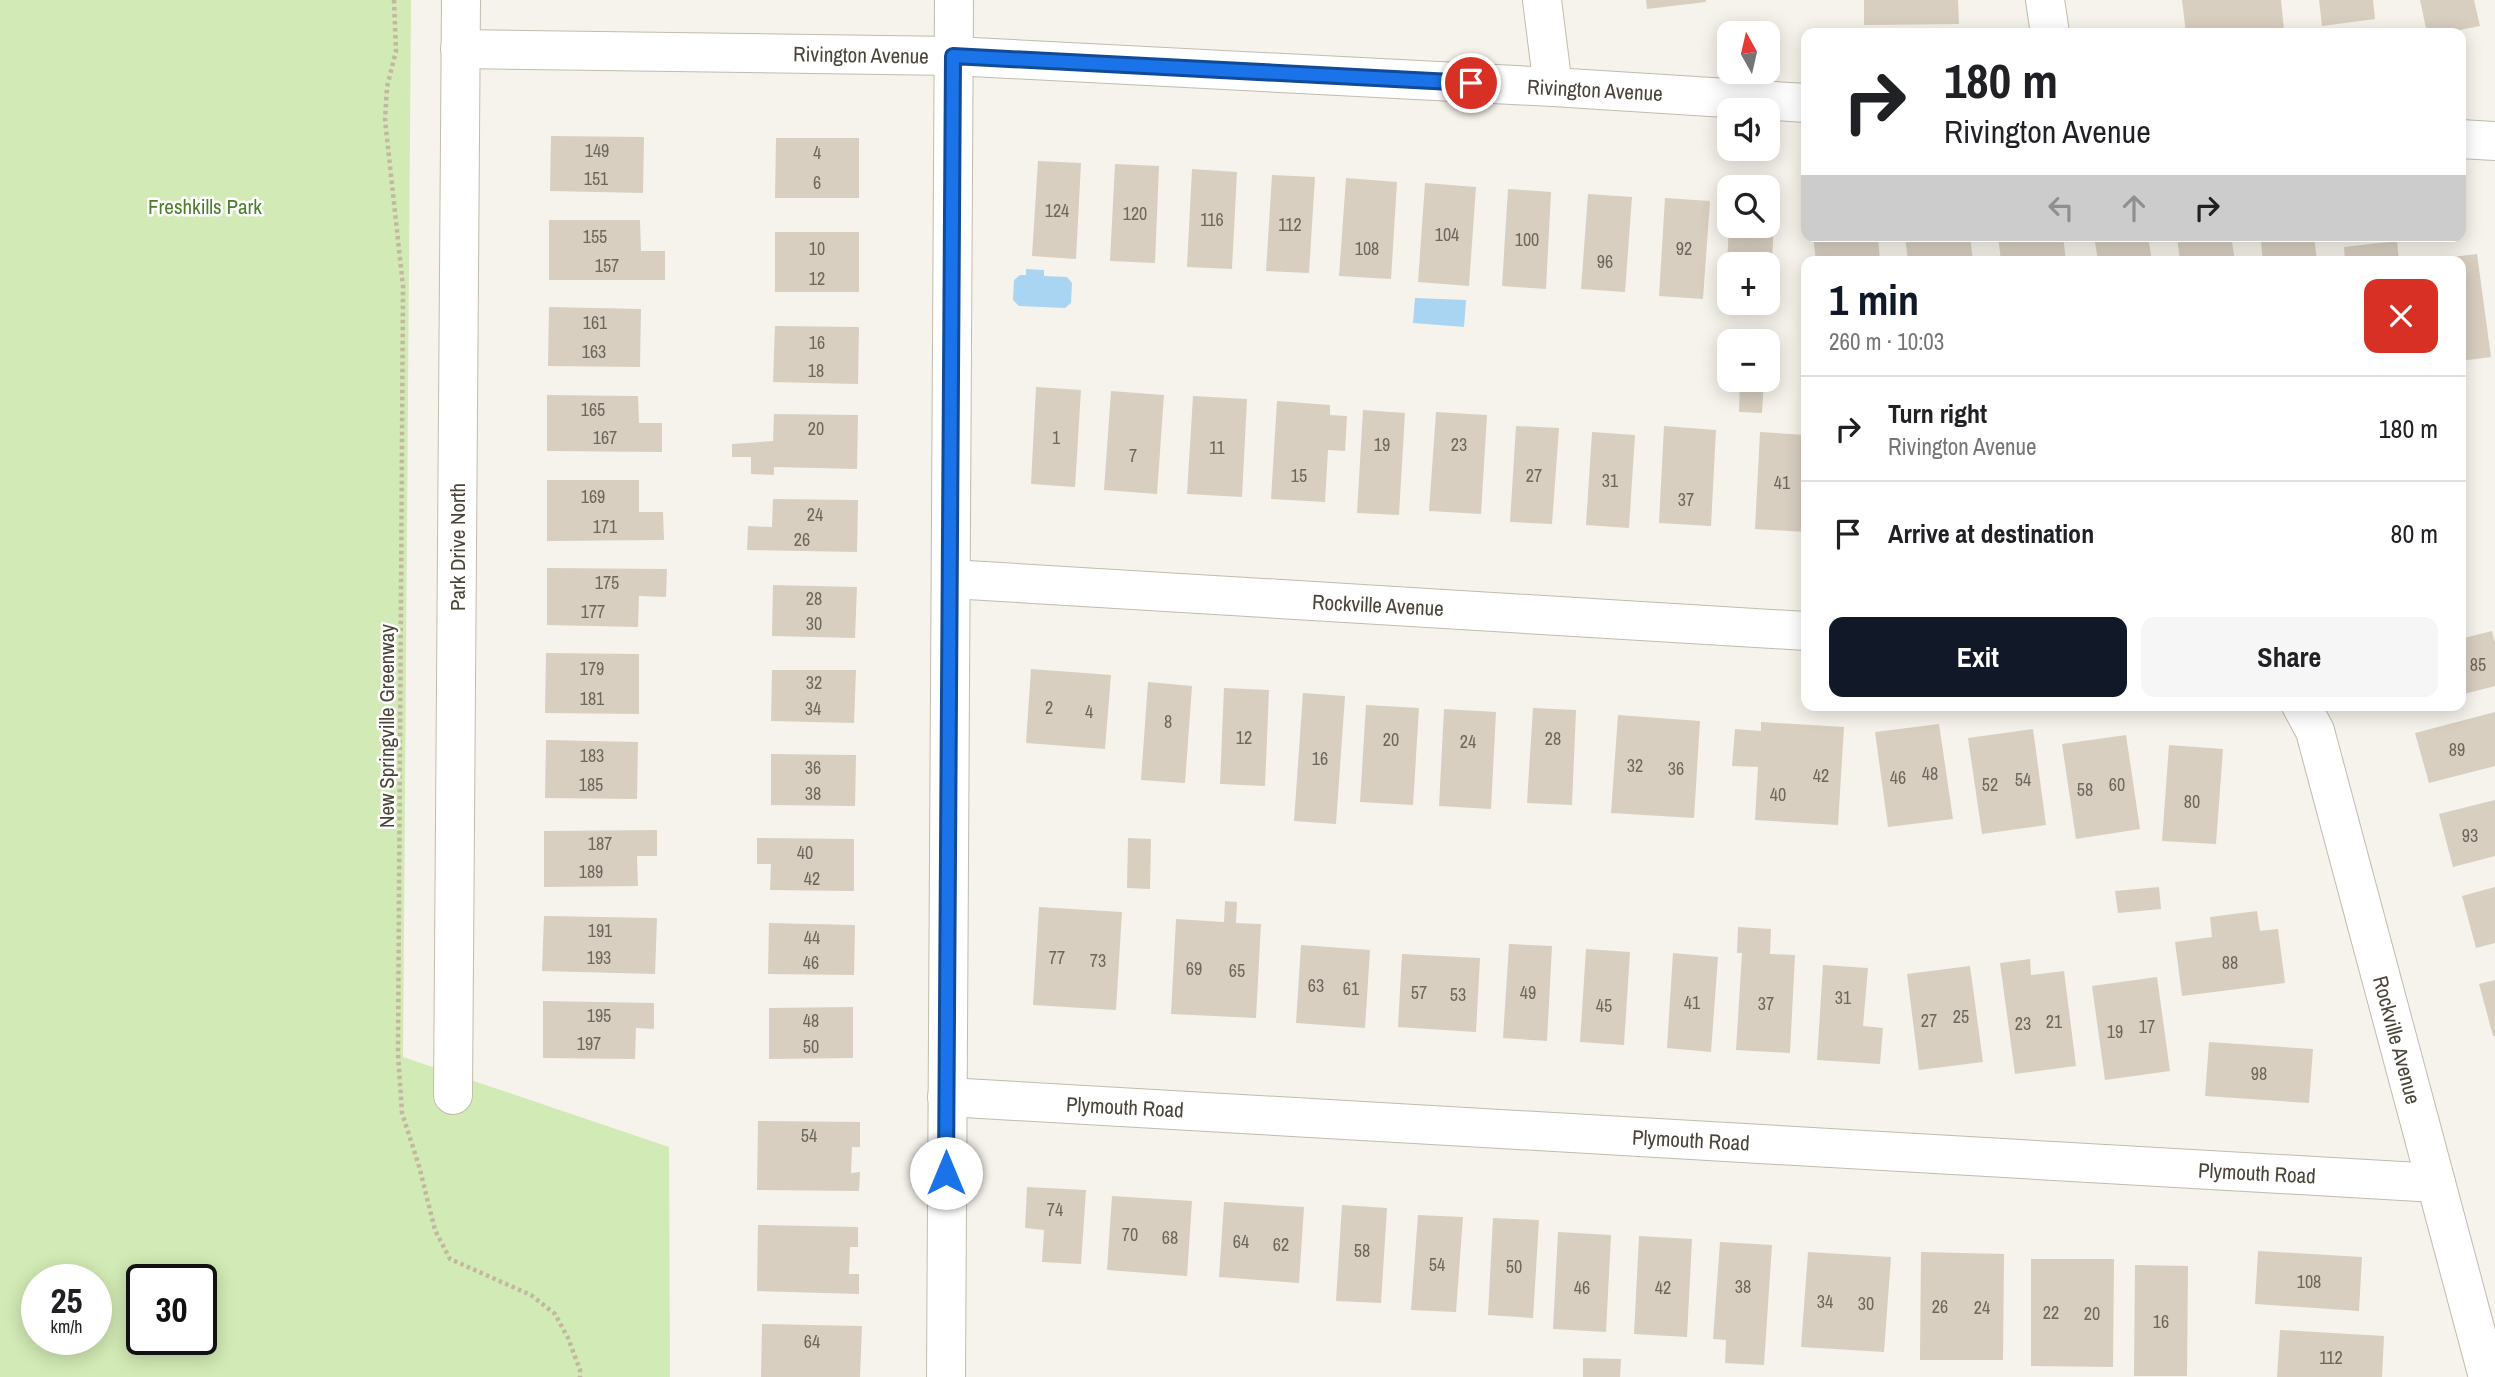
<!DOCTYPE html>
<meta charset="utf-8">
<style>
:root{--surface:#fff;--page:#f6f6f6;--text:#202124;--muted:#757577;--line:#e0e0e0;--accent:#111827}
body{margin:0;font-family:"Archivo Narrow",sans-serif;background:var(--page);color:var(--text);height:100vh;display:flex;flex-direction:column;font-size:26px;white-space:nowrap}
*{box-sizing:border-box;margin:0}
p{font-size:23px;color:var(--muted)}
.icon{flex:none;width:38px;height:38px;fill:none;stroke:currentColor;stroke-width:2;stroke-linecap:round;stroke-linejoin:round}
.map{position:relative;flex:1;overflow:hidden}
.side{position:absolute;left:1801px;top:256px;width:665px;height:455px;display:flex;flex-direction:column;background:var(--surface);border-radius:14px;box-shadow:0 4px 18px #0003}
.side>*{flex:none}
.guide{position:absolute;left:1801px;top:28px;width:665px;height:214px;border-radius:14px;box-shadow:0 4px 18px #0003;background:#fff;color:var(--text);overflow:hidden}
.needle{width:46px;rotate:352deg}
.controls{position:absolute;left:1717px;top:21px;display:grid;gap:14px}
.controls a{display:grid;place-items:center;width:63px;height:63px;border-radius:14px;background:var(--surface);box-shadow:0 4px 18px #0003;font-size:35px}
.speed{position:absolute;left:21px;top:1264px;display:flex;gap:14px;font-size:35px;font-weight:700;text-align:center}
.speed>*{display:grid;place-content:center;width:91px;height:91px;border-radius:50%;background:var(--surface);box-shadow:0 4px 18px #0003;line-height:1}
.speed small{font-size:18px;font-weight:400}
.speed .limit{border:4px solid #111;border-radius:10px;background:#fff;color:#111}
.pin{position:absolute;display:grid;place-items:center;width:60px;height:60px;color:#fff;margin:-30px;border:4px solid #fff;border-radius:50%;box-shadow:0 2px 7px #0007}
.me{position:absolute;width:77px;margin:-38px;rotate:0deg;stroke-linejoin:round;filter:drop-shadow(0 0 5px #0008)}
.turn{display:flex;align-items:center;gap:24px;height:147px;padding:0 28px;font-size:32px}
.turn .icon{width:91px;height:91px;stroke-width:2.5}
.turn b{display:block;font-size:49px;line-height:60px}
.lanes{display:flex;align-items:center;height:66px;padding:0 28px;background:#0003;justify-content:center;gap:35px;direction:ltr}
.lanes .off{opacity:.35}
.round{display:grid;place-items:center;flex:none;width:74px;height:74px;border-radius:14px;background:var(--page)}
.headline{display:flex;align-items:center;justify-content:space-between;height:119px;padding:0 28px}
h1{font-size:42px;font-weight:800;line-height:52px;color:var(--accent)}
.cta{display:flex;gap:14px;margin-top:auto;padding:14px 28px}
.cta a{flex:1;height:80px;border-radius:14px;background:var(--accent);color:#fff;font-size:28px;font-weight:800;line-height:80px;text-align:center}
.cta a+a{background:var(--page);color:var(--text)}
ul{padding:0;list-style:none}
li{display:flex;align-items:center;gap:21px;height:105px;padding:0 28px;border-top:2px solid var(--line)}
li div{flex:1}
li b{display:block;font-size:26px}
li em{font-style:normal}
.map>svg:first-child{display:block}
</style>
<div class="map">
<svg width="2495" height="1377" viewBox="0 0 2495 1377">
<rect width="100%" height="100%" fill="#f6f3ec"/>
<path fill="#d2eab5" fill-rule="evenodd" d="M0 0H411L403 1057 669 1147 670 1377H0ZM37 1279H96V1339H37ZM142 1279H201V1339H142Z"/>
<g fill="#a9d4f2">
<path d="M1026 269 1044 270V276L1067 277 1072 283 1071 303 1065 308 1019 306 1013 300 1014 280 1020 275H1026Z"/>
<path d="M1415 298 1466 300 1464 327 1413 323Z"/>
</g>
<g fill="#d8cfc1">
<path d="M1646 0H1706V2L1647 9Z"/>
<path d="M1864 0H1958L1959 24 1864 25Z"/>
<path d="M2182 0H2281L2284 30 2256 33H2186Z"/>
<path d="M2319 0H2373L2375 19 2322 26Z"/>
<path d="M2420 0H2474L2480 26 2445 33H2427Z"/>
<path d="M551 136 644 137 643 193 550 191Z"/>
<path d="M776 138H859V198H775Z"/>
<path d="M1038 161 1081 163 1076 259 1032 256Z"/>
<path d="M1115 164 1159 166 1155 263 1110 261Z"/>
<path d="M1192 169 1237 172 1232 269 1187 267Z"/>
<path d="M1272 175 1315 177 1309 273 1266 271Z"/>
<path d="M1346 178 1397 182 1391 279 1339 276Z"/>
<path d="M1425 183 1476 187 1469 286 1418 282Z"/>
<path d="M1508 189 1551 192 1546 289 1502 286Z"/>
<path d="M1588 194 1632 197 1625 292 1581 289Z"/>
<path d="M1665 198 1710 201 1703 299 1659 296Z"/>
<path d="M1768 205H1775L1770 299H1768V264H1727L1729 226H1768Z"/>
<path d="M549 220H640L641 251H665V280H549Z"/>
<rect x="775" y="232" width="84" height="60"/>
<path d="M1813 236H1878L1880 261H1816Z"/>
<path d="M1905 236H1970L1973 261H1908Z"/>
<path d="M1998 236H2063L2066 261H2001Z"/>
<path d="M2094 236H2148L2152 261H2098Z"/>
<path d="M2231 236 2235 261H2180L2177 237Z"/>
<path d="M2314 236 2317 261H2263L2261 242Z"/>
<path d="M2397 241 2399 261H2345L2344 247Z"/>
<path d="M2477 254 2491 357 2460 361V261L2436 259Z"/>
<path d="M1727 269H1729V300H1725Z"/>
<path d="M549 307 641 309 640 367 548 366Z"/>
<path d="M775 326 859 327 858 384 773 382Z"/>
<path d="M1740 380H1764L1762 413 1739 412Z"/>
<path d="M1036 387 1081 390 1075 487 1031 484Z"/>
<path d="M1111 391 1164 395 1157 494 1104 490Z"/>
<path d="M547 395 638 396 639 423H662V452L547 451Z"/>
<path d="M1193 396 1247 399 1242 497 1187 494Z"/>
<path d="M1277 401 1330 405V415L1347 416 1345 451 1328 450 1325 502 1271 499Z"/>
<path d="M1363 410 1405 413 1399 515 1357 513Z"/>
<path d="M1436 412 1487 415 1481 514 1429 511Z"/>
<path d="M774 414 858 415 857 469 774 467V475L751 474V457H732V444L773 441Z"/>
<path d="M1516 426 1559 428 1552 524 1510 522Z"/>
<path d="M1664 426 1716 430 1711 526 1659 523Z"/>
<path d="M1592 432 1635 435 1629 528 1586 525Z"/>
<path d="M1760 432 1806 435V532L1755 529Z"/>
<path d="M547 480H639V512H663L664 540 547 541Z"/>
<path d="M773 499 858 500 857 552 747 550 748 526 772 527Z"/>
<path d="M547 568 667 569 666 597 639 596 638 627 547 625Z"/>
<path d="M773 585 857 587 855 638 772 636Z"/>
<path d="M2492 631 2495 643V686L2460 695V639Z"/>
<path d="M546 653 639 654V714L545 713Z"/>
<path d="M1031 669 1111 675 1105 749 1026 743Z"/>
<path d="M772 670H856L854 723 771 721Z"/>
<path d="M1148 682 1192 686 1185 783 1141 780Z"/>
<path d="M1224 688 1269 690 1265 786 1220 784Z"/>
<path d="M1303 693 1345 696 1336 824 1294 821Z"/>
<path d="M1366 705 1419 708 1413 805 1360 802Z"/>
<path d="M1533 708 1576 710 1572 805 1527 803Z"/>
<path d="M1444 709 1496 712 1491 809 1439 806Z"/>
<path d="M2495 712V766L2429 783 2415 733Z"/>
<path d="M1618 715 1700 721 1694 818 1611 813Z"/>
<path d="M1761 722 1844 727 1838 825 1755 820 1758 767 1732 766 1735 729 1761 731Z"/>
<path d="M1939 724 1953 819 1888 827 1875 732Z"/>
<path d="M2033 729 2046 825 1982 834 1968 738Z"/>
<path d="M2126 735 2140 829 2076 839 2062 744Z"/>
<path d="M546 740 638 742 637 799 545 798Z"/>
<path d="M2169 745 2223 749 2216 844 2162 841Z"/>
<path d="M771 754 856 755 855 806 771 805Z"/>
<path d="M2495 800V856L2453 867 2439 814Z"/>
<path d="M657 830V856H637L638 886 544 887V831Z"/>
<path d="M757 838 854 839V891L770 890 771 864H757Z"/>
<path d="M1128 838 1151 839 1150 889 1127 888Z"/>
<path d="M2159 887 2161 909 2118 913 2115 891Z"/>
<path d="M2495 887V943L2476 948 2462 896Z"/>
<path d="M1225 901 1237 902 1236 923 1261 924 1256 1018 1171 1014 1176 919 1224 922Z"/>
<path d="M1039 907 1122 912 1116 1010 1033 1005Z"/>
<path d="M2257 911 2260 931 2278 929 2285 983 2182 996 2175 942 2212 937 2210 917Z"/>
<path d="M544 916 657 918 655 974 542 971Z"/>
<path d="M769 923 855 925 854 975 768 974Z"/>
<path d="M1738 927 1771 929 1770 954 1795 955 1790 1053 1736 1050 1742 953H1737Z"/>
<path d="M1509 944 1552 946 1547 1041 1503 1038Z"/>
<path d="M1301 945 1370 950 1365 1028 1296 1023Z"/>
<path d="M1586 949 1630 952 1624 1045 1580 1042Z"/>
<path d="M1673 953 1718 957 1711 1052 1667 1048Z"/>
<path d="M1402 954 1480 958 1476 1032 1398 1027Z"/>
<path d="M2030 959 2031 975 2064 971 2076 1066 2015 1074 2000 963Z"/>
<path d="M1823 965 1868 968 1863 1026 1883 1028 1880 1064 1817 1060Z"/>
<path d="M1970 966 1983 1062 1919 1070 1907 974Z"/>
<path d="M2157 977 2170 1071 2105 1080 2092 986Z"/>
<path d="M2495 980V1036H2493L2479 984Z"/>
<path d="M543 1001 654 1003V1029L636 1028 635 1059 543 1058Z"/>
<path d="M853 1007V1058L769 1059V1008Z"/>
<path d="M2209 1042 2313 1049 2309 1103 2205 1096Z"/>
<path d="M758 1121 860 1122V1147H852L851 1173 860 1172 859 1191 757 1190Z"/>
<path d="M1027 1187 1086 1190 1081 1264 1042 1262 1044 1230 1025 1228Z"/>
<path d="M1112 1196 1192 1201 1187 1276 1107 1270Z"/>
<path d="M1224 1202 1304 1207 1299 1283 1219 1277Z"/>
<path d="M1342 1205 1387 1208 1381 1303 1336 1301Z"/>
<path d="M1418 1215 1463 1217 1456 1312 1411 1310Z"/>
<path d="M1493 1218 1539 1220 1533 1318 1488 1315Z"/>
<path d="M758 1225 858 1227V1247H850L849 1274H859V1294L757 1291Z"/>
<path d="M1558 1232 1611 1235 1606 1332 1553 1329Z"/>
<path d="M1639 1236 1692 1239 1687 1337 1634 1334Z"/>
<path d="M1720 1242 1772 1245 1764 1365 1725 1363 1726 1340 1713 1339Z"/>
<path d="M2258 1251 2362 1257 2359 1311 2255 1304Z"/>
<path d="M1808 1252 1891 1257 1884 1352 1801 1347Z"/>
<path d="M1921 1252 2004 1254 2003 1360H1920Z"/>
<path d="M2031 1259H2114L2113 1367 2031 1366Z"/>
<path d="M2135 1265 2188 1266 2187 1376H2134Z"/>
<path d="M762 1324 862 1326 860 1377H761Z"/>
<path d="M2280 1330 2384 1336 2382 1377H2277Z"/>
<path d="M1583 1358 1621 1359 1620 1377H1583Z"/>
</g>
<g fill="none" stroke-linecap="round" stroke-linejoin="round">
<defs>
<g id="minor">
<path d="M1542 0 1553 87"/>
<path d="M2045 0 2050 33"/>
<path d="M460 49 953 56 1553 87 1806 103"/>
<path d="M2460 139 2495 141"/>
<path d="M951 579 1806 631"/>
<path d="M2301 705 2315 731 2488 1377"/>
<path d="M453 1095 461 0"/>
<path d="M947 1097 2436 1183"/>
<path d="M946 1377 954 0"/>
</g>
</defs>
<use href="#minor" stroke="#c2bbae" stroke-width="40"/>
<path stroke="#c4b79f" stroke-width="4.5" stroke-dasharray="3.5 3.5" stroke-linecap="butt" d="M394 0 396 51 387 87 385 120 403 286 398 1054 402 1113 419 1166 435 1230 450 1259 531 1295 555 1314 568 1338 580 1370V1377"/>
<use href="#minor" stroke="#fff" stroke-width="38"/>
</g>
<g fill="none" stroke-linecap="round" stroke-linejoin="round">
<defs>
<path id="route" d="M946 1173 953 56 1471 83"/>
</defs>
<use href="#route" stroke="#114b97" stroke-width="18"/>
<use href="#route" stroke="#1a73e8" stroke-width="12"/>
</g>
<g text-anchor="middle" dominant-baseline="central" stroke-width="5" stroke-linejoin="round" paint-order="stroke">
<g font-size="18" fill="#6e675b">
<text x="597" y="150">149</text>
<text x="817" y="152">4</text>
<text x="596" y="178">151</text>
<text x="817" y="182">6</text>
<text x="1057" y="210">124</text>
<text x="1135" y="213">120</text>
<text x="1212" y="219">116</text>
<text x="1290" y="224">112</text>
<text x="1447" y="234">104</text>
<text x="595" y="236">155</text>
<text x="1527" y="239">100</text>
<text x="817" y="248">10</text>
<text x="1367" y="248">108</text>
<text x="1684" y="248">92</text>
<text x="1605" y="261">96</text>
<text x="607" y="265">157</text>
<text x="817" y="278">12</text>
<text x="595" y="322">161</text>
<text x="817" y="342">16</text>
<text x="594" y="351">163</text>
<text x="816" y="370">18</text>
<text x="593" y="409">165</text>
<text x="816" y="428">20</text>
<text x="605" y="437">167</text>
<text x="1056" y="437">1</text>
<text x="1382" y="444">19</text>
<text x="1459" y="444">23</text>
<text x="1217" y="447">11</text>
<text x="1133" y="455">7</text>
<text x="1299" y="475">15</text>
<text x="1534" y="475">27</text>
<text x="1610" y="480">31</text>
<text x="1782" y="482">41</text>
<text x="593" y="496">169</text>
<text x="1686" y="499">37</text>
<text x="815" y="514">24</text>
<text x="605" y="526">171</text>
<text x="802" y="539">26</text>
<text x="607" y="582">175</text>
<text x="814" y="598">28</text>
<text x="593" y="611">177</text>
<text x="814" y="623">30</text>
<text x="2478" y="664">85</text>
<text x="592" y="668">179</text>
<text x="814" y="682">32</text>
<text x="592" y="698">181</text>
<text x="1049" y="707">2</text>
<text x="813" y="708">34</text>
<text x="1089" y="711">4</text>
<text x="1168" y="721">8</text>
<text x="1244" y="737">12</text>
<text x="1553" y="738">28</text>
<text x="1391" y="739">20</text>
<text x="1468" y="741">24</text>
<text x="2457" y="749">89</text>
<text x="592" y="755">183</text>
<text x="1320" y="758">16</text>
<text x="1635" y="765">32</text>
<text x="813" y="767">36</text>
<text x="1676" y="768">36</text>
<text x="1930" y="773">48</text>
<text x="1821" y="775">42</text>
<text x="1898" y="777">46</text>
<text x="2023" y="779">54</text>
<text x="591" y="784">185</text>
<text x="1990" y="784">52</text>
<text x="2117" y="784">60</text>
<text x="2085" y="789">58</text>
<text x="813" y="793">38</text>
<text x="1778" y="794">40</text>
<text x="2192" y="801">80</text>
<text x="2470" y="835">93</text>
<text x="600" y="843">187</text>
<text x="805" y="852">40</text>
<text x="591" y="871">189</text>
<text x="812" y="878">42</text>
<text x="600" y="930">191</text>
<text x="812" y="937">44</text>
<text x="599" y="957">193</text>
<text x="1057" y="957">77</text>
<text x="1098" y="960">73</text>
<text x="811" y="962">46</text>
<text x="2230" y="962">88</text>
<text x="1194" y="968">69</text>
<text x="1237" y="970">65</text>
<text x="1316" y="985">63</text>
<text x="1351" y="988">61</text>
<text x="1419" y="992">57</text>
<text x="1528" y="992">49</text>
<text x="1458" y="994">53</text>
<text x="1843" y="997">31</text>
<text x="1692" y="1002">41</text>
<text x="1766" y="1003">37</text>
<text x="1604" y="1005">45</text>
<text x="599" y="1015">195</text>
<text x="1961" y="1016">25</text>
<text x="811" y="1020">48</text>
<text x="1929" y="1020">27</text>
<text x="2054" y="1021">21</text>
<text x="2023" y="1023">23</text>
<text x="2147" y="1026">17</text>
<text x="2115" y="1031">19</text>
<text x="589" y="1043">197</text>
<text x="811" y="1046">50</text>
<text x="2259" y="1073">98</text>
<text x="809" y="1135">54</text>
<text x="1055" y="1209">74</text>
<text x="1130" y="1234">70</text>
<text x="1170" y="1237">68</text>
<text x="1241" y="1241">64</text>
<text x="1281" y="1244">62</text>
<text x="1362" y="1250">58</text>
<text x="1437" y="1264">54</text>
<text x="1514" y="1266">50</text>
<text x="2309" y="1281">108</text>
<text x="1743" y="1286">38</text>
<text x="1582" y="1287">46</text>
<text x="1663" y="1287">42</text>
<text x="1825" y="1301">34</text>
<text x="1866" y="1303">30</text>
<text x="1940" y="1306">26</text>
<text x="1982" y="1307">24</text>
<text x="2051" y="1312">22</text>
<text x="2092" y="1313">20</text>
<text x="2161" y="1321">16</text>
<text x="812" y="1341">64</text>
<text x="2331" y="1357">112</text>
</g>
<g font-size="21" fill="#4b4439" stroke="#fff">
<text transform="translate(861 55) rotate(1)">Rivington Avenue</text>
<text transform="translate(1595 90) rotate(3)">Rivington Avenue</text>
<text transform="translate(457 547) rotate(-90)">Park Drive North</text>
<text transform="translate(1378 605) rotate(3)">Rockville Avenue</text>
<text transform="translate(386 726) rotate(-90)">New Springville Greenway</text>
<text transform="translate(2397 1040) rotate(75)">Rockville Avenue</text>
<text transform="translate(1125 1107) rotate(3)">Plymouth Road</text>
<text transform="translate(1691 1140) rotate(3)">Plymouth Road</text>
<text transform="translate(2257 1173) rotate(3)">Plymouth Road</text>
</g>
<g font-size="21" fill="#4a7f2a" stroke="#fff">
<text x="205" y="206">Freshkills Park</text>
</g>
</g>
</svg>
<div class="controls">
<a><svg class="needle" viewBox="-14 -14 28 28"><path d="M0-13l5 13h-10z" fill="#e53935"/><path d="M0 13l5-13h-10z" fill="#757577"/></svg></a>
<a><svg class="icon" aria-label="sound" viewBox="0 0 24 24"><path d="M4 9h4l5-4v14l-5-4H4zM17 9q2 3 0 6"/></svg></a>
<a><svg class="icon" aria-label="search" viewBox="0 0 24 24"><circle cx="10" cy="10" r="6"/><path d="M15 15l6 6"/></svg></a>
<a>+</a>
<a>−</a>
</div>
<div class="speed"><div>25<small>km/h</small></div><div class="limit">30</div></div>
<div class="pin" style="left:1471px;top:83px;background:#d93025"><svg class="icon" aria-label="arrive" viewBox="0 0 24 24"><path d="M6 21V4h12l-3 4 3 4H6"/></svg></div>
<svg class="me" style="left:946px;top:1173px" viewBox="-20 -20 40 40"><circle r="19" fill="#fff"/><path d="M0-13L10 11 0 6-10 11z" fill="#1a73e8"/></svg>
<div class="guide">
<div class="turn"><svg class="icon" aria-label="right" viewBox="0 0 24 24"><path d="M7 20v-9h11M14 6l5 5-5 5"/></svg><div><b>180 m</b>Rivington Avenue</div></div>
<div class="lanes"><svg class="icon off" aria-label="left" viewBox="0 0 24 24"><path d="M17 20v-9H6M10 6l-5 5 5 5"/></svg><svg class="icon off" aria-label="ahead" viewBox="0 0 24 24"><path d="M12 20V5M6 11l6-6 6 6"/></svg><svg class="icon" aria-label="right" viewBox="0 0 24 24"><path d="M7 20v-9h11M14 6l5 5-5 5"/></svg></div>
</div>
<section class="side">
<div class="headline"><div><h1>1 min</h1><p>260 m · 10:03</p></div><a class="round" style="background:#d93025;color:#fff"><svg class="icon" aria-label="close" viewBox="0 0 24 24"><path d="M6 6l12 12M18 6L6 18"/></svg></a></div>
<ul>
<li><svg class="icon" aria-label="right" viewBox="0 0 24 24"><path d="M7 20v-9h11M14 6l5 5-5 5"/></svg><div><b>Turn right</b><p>Rivington Avenue</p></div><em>180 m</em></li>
<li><svg class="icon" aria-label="arrive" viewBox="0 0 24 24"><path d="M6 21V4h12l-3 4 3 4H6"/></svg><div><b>Arrive at destination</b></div><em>80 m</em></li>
</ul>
<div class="cta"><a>Exit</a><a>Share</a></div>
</section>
</div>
